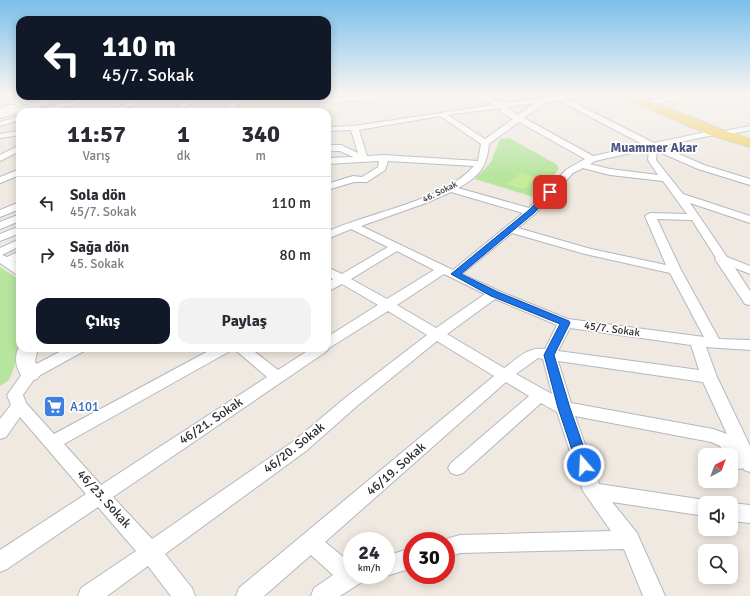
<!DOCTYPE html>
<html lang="tr">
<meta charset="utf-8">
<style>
:root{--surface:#fff;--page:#f2f2f3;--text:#2b2b33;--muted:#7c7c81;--line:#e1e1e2;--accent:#111827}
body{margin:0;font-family:Signika,sans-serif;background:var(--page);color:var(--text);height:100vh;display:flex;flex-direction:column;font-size:15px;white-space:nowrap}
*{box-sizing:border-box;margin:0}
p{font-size:13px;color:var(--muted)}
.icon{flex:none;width:22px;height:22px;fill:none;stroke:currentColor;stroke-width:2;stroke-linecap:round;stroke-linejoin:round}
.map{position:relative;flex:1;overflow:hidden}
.sheet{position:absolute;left:16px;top:108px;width:315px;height:244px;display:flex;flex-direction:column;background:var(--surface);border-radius:12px;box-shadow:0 2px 10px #0003}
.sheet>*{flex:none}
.top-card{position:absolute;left:16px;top:16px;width:315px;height:84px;border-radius:12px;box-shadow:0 2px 10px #0003;background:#111827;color:#fff;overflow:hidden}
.needle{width:26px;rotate:41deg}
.tools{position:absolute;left:698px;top:448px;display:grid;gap:8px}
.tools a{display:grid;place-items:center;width:40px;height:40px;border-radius:8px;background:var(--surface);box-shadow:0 2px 10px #0003;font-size:20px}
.speed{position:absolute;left:343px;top:532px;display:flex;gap:8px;font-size:20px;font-weight:700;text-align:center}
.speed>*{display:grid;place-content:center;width:52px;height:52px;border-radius:50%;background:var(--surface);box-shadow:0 2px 10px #0003;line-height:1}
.speed small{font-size:10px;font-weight:400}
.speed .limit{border:6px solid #d22;background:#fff;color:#111}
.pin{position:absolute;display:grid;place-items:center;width:34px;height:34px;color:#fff;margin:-17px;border-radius:8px;box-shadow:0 2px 6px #0006}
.me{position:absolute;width:44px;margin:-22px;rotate:341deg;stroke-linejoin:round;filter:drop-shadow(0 0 3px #0008)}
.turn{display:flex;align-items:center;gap:14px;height:84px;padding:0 20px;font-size:18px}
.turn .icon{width:52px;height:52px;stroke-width:2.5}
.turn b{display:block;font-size:28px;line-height:34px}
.eta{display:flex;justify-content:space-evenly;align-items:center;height:68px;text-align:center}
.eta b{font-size:24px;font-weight:700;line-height:28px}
.primary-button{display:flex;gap:8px;margin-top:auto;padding:8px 20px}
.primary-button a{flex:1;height:46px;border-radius:12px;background:var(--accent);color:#fff;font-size:16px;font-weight:700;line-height:46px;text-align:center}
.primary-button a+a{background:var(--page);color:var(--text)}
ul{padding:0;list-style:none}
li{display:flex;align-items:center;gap:12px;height:52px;padding:0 20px;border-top:1px solid var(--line)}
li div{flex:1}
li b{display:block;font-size:15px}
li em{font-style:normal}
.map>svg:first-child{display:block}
</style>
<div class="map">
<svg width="750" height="596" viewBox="0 0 750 596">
<rect width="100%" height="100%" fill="#efe9e1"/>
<path fill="#f0e6d1" d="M256 96 292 101 332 102 336 115 328 116 336 127H327V112H226Z"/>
<g fill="#b6e59e">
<path d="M509 138 556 164 559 168 548 185 553 187 543 200 475 179 491 162 500 139Z"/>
<path d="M0 267 20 280V348L21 350 9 380 0 386Z"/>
</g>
<path fill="#c9ec9a" d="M521 173 538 178 524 189 507 184Z"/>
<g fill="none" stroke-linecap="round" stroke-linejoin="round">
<defs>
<g id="street">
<path d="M384 94H396C385 103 286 105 275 96L336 98Z"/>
<path d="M475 94H483L503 103 551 97 550 95 551 94 558 95 584 94 581 96 565 98 654 143 715 130H718V134L661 146 704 165 750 179V185L698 169 657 151 656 160 683 194 750 216V223L690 203 727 257 750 266V274L735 268 750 291V305L745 304 715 259 716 258 692 220 657 219 681 270 719 339 750 340V350L706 347 717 377 750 446V472L744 470 743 468 739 469 733 467 731 464V455H725L720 446 711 442 575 416 599 484 705 500 712 502 705 503V516L612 502 637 533 665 596H643L624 549 460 553 446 558V541H439L460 535 611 531 583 491 557 412 541 403 463 473 457 475 451 473 448 468 451 463 529 396 506 382 325 542 352 564V575H365L362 582 340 596H311L314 588 333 575 311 555 264 596H236L239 588 494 376 437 341 357 406 306 451 165 554 192 588 195 596H171L148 566 107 596H78L81 588 136 551 98 507 7 569 0 572V550L86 494 20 417 6 437 0 439V419L11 405 7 395 25 370 67 348H86L84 351 35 378 23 395 26 403 54 434 214 348H232L230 351 64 444 101 485 267 377 233 348H250L278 370 312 348H327V337L378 305 342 284 327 292V283L333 279 327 276V267L342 274 388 247 351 229 327 239V232C369 212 444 201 474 166L388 161 385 170 367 182H354L327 190V184L353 176 362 177 378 167 379 161 327 164V158L353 157 340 151H327V145H341L358 153 351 130 327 131V127L354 126 494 105ZM558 100 644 145 593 156 524 118 546 102ZM535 103 518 115 506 107ZM500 108 502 113 513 119 485 139 448 115ZM440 116 481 144 478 161 384 155 367 156 359 130ZM519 122 585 159 567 169 529 208 458 188C479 177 487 167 489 144ZM649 149 648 160 658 175 610 169 590 164 595 161ZM583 168 610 175 663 181 687 214 650 213 645 216 666 265 591 249 518 228 535 214 573 173ZM451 192 523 213 453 270 361 226 426 203ZM512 233 585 254 670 273 704 337 568 319 499 291 462 274ZM397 251 434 270 387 299 351 279ZM444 274 485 294 436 328 397 305ZM495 299 557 325 545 349C526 347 519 358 504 368L447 334ZM388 311 427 335 345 398 294 441 152 539 113 497 327 351 329 348ZM570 328 691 345 699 370 558 351ZM538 358 543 359 552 394 516 374ZM558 361 703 382 727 434 713 429 571 403Z"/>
<path d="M683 94H693L670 101 651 104 647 102 651 100Z"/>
<path d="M20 95 26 96V98L31 102 30 104H24L20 100Z"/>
<path d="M92 96H103L48 112H36L37 110Z"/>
<path d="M149 96H159L115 112H104Z"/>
<path d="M197 96H205L176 112H166Z"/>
<path d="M245 96H253L226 112H217Z"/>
<path d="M9 105H15L16 107 0 113V109Z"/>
<path d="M20 116V120L0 126V122Z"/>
<path d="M750 126V130L727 135 723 133 724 131Z"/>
<path d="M20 131V135L0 138V134Z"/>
<path d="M20 145V151L0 161V155Z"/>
<path d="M20 169V175L0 183V177Z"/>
<path d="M20 202V209L0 217V210Z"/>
<path d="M20 214V221L0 229V222Z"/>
<path d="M20 226V233L0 241V234Z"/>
<path d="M20 239V246L2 255 7 257 20 251V260L15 262 20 266V275L16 274 0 263V248Z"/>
<path d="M731 503 750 505V523L731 521Z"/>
<path d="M412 548V568L386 576 383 575H386V556Z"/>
</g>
<g id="secondary">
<path d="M57 96H73L71 98 0 118V112Z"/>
<path d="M20 345V348H38L35 361 41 374 37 379 30 381 23 379C16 368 13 357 20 345Z"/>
</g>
<path id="primary" d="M618 94H633L720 129 750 139V147L710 135 620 96Z"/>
</defs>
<use href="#street" stroke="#b4b7c1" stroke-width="2"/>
<use href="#secondary" stroke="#b4b7c1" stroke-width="2"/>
<use href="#primary" stroke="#c9c9c9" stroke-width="2"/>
<use href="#street" fill="#fff" fill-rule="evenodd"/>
<use href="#secondary" fill="#fff" fill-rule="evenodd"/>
<use href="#primary" fill="#f2d163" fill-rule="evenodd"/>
</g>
<linearGradient id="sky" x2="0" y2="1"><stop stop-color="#7abfeb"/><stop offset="0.53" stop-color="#f8f5f2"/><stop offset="1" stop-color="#f8f5f2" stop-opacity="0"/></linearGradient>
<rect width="750" height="177" fill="url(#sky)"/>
<path fill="#1a73e8" stroke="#114b97" d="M548 190 554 192 534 213 461 274 498 292 569 321 570 323 554 355 570 408 590 465 588 469 584 470 579 469 577 465 558 408 544 355 560 324 491 296 451 274 529 210Z"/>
<defs>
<symbol id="supermarket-square" viewBox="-11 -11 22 22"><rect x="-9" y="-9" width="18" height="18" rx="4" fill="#3f7fe0" stroke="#fff"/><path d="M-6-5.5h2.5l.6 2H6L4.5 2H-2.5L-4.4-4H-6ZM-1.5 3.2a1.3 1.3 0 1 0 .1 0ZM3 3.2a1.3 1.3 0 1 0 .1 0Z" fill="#fff"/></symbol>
</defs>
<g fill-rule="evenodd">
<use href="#supermarket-square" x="42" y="394" width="25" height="25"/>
</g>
<g text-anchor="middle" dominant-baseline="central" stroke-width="3.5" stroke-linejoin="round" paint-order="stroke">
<g font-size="9" fill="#2e2e2e" stroke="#fff">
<text transform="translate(440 192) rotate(-26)">46. Sokak</text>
</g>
<g font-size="11" fill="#2e2e2e" stroke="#fff">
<text transform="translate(612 329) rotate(8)">45/7. Sokak</text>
</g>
<g font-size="13" font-weight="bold" fill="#4d5680" stroke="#fff">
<text x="654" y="148">Muammer Akar</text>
</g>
<g font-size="13" fill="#366cbe" stroke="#fff" text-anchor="start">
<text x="70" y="407">A101</text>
</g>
<g font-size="13" fill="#2e2e2e" stroke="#fff">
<text transform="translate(211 421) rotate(-34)">46/21. Sokak</text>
<text transform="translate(294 448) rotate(-38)">46/20. Sokak</text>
<text transform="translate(396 469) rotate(-41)">46/19. Sokak</text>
<text transform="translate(104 499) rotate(48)">46/23. Sokak</text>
</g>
</g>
</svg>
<div class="tools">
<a><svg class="needle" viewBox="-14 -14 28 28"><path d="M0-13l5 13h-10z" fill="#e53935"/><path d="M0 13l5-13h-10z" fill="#7c7c81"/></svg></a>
<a><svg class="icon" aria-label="sound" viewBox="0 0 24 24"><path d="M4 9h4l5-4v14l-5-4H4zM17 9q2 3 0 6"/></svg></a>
<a><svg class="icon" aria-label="search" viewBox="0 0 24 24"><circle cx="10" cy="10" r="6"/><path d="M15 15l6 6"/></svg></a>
</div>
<div class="speed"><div>24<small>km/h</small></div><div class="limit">30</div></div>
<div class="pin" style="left:550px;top:192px;background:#d93025"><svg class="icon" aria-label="arrive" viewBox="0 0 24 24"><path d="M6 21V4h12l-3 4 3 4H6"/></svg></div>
<svg class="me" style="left:584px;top:465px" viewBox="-20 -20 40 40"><circle r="17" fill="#1a73e8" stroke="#fff" stroke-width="3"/><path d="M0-11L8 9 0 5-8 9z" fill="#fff"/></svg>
<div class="top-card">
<div class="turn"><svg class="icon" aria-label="left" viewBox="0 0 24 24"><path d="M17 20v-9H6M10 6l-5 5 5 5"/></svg><div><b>110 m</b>45/7. Sokak</div></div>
</div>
<section class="sheet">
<div class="eta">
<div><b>11:57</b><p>Varış</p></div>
<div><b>1</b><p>dk</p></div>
<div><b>340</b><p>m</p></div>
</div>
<ul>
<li><svg class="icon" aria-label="left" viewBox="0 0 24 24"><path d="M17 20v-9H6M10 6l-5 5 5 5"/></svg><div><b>Sola dön</b><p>45/7. Sokak</p></div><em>110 m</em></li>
<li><svg class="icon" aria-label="right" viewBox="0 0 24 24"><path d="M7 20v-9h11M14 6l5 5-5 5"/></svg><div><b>Sağa dön</b><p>45. Sokak</p></div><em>80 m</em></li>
</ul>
<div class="primary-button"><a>Çıkış</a><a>Paylaş</a></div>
</section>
</div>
